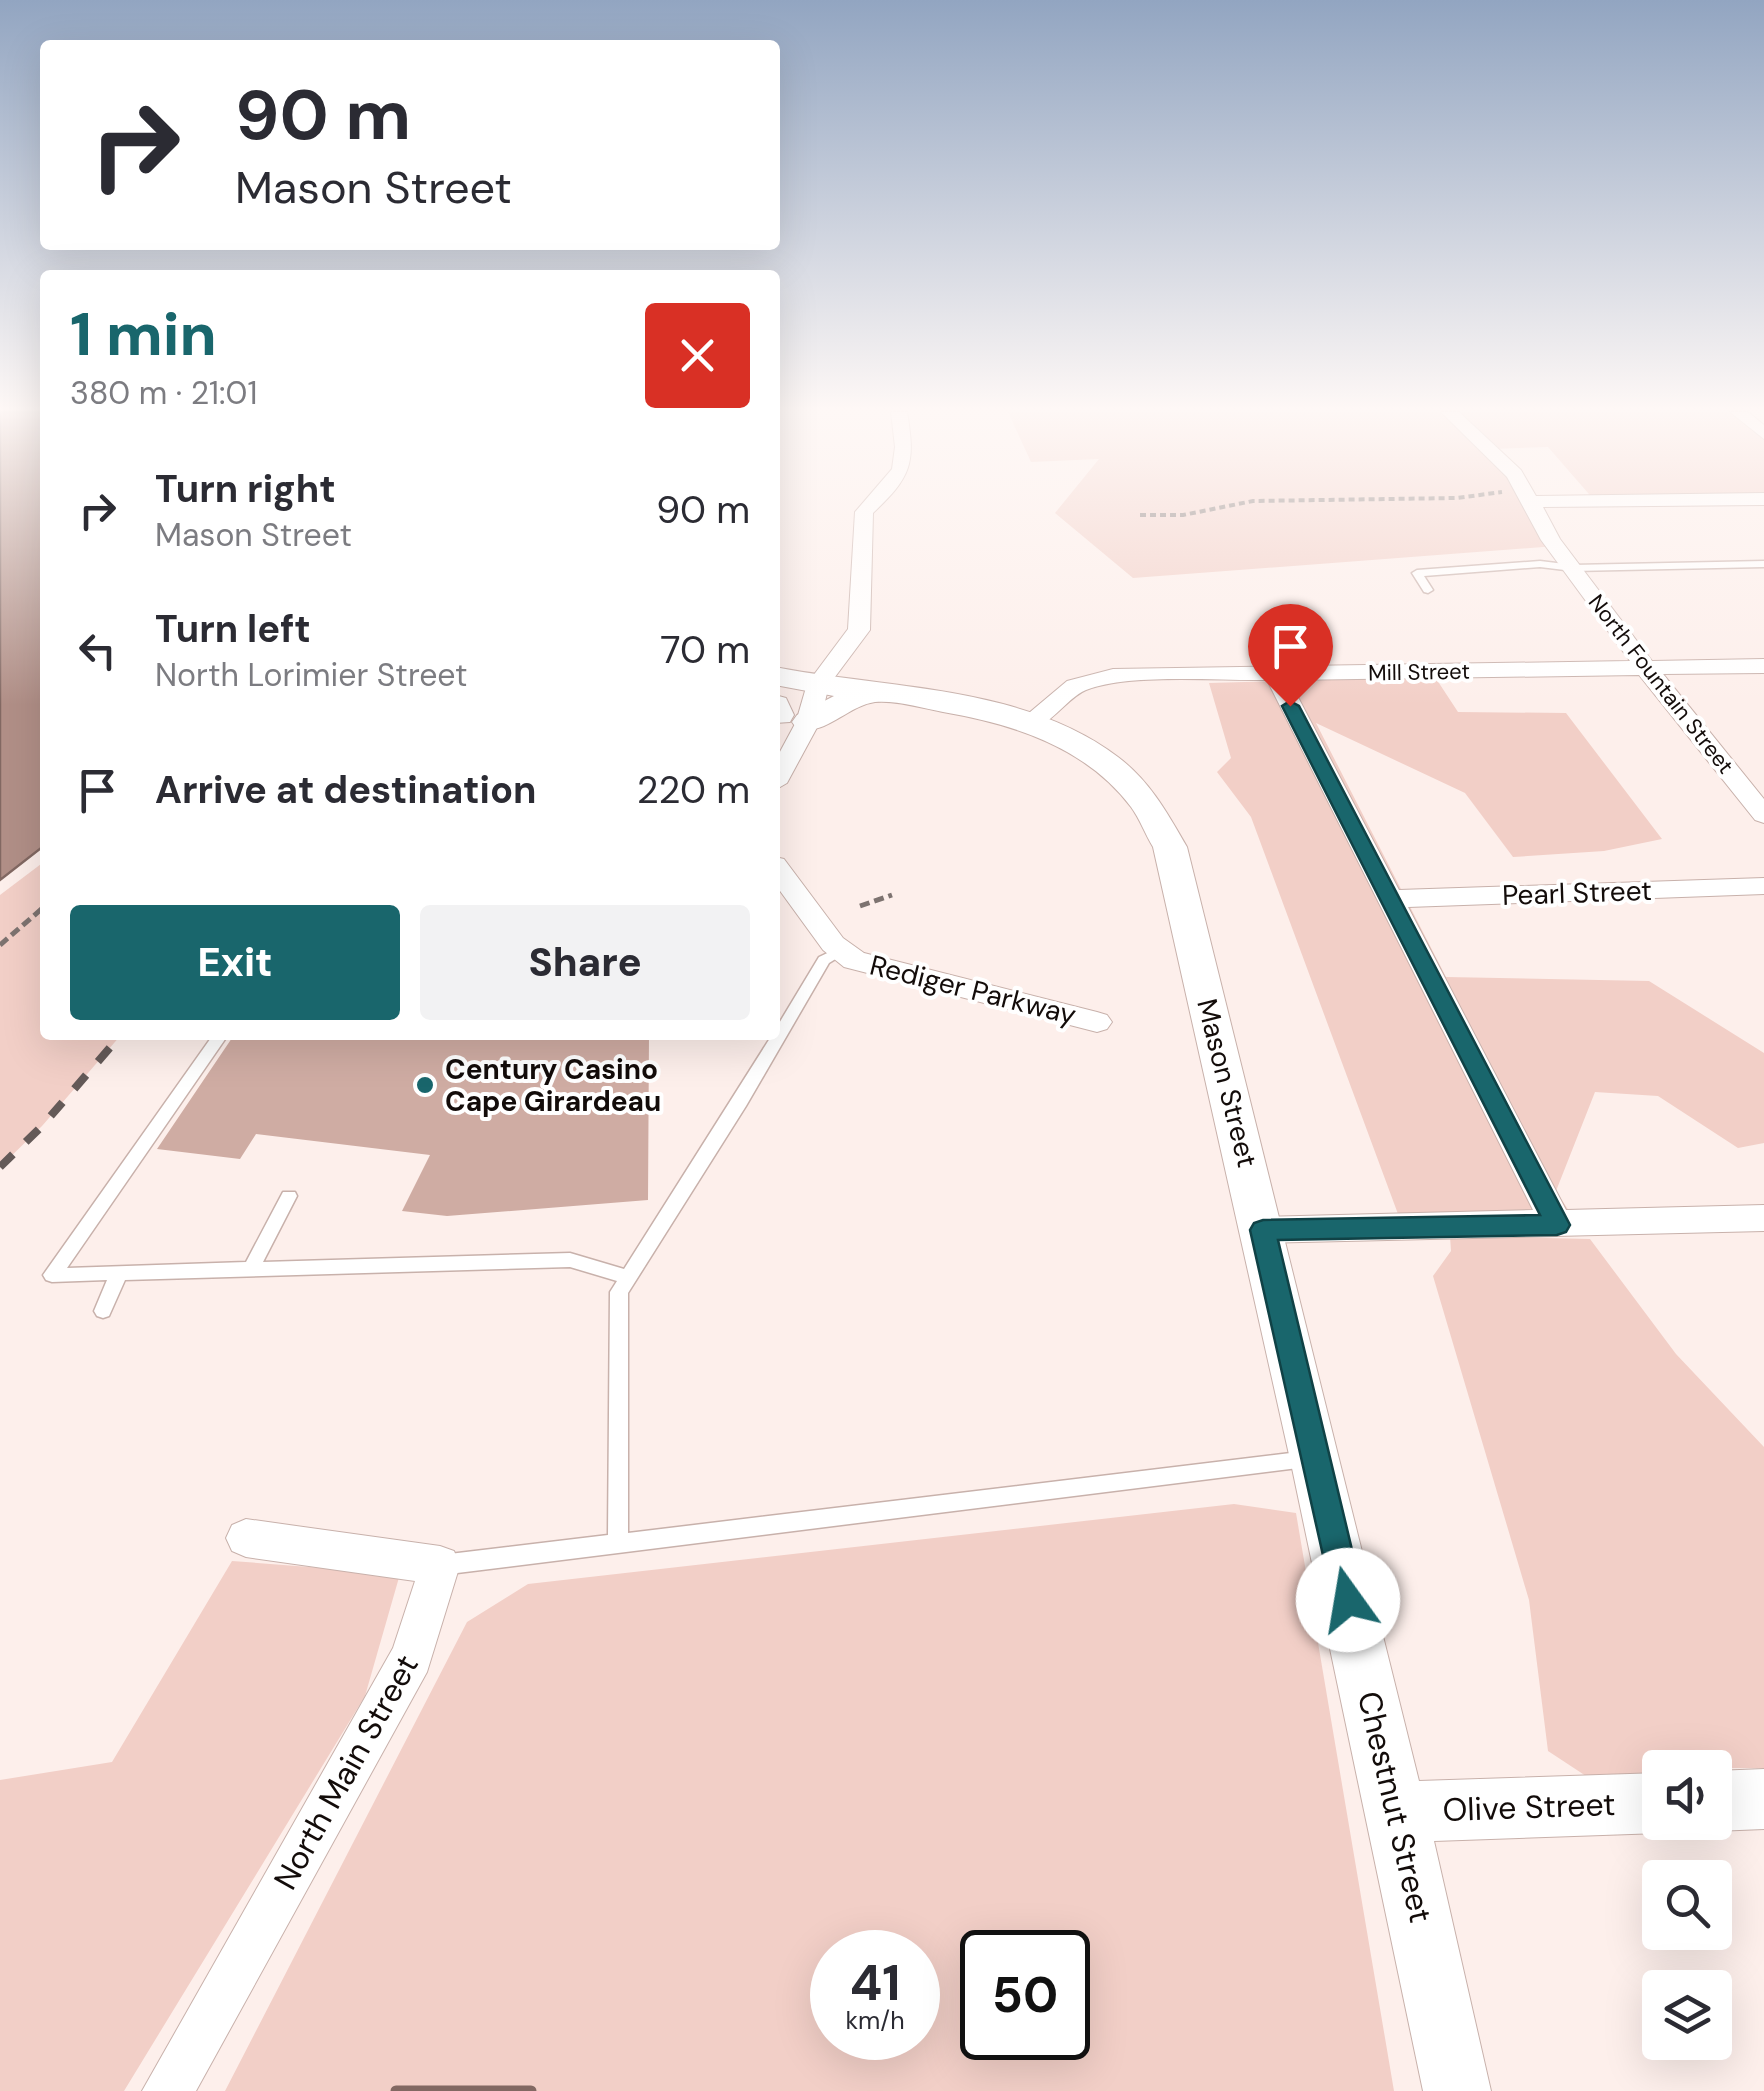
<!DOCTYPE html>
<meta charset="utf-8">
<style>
:root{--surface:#fff;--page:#f2f2f3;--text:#2b2b33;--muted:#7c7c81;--accent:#19666c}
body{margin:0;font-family:"DM Sans",sans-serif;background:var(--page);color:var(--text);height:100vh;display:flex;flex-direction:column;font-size:38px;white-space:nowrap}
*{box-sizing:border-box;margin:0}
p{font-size:32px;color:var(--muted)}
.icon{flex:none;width:55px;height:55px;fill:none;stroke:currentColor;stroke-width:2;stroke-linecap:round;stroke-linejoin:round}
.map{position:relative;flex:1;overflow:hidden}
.details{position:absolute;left:40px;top:270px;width:740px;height:770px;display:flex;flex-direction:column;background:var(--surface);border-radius:10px;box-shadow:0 10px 40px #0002}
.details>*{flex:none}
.banner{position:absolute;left:40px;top:40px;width:740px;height:210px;border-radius:10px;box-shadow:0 10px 40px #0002;background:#fff;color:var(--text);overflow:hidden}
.controls{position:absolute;left:1642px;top:1750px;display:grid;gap:20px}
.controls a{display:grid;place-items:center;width:90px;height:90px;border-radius:10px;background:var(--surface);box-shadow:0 10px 40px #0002;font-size:50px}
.speed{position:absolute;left:810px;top:1930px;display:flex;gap:20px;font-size:50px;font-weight:700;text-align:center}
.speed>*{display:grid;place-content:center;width:130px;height:130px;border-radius:50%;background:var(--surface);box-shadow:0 10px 40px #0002;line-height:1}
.speed small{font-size:25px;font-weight:400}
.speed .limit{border:5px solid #111;border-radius:15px;background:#fff;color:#111}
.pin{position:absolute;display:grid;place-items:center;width:85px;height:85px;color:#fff;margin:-102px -42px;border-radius:50% 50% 50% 0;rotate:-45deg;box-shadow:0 0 10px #0007}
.pin .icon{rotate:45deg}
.me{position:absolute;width:110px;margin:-55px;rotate:347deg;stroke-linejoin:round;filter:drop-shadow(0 0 8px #0008)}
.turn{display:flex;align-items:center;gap:35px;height:210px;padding:0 30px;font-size:45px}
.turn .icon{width:130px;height:130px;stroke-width:2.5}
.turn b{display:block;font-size:70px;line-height:85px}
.round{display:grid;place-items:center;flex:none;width:105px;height:105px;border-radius:10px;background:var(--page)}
.headline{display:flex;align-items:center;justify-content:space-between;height:170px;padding:0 30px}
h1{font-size:60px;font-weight:800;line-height:75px;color:var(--accent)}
.action{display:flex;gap:20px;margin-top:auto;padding:20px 30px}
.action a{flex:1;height:115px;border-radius:10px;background:var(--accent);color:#fff;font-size:40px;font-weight:800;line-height:115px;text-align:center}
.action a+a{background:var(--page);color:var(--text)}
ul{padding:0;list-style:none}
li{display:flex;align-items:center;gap:30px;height:140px;padding:0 30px}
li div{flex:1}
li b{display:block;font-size:38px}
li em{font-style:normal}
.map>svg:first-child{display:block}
</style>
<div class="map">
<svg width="1764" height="2091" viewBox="0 0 1764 2091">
<rect width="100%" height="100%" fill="#fdefeb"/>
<g fill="#f2cfc7" fill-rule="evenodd">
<path d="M1008 412H1449L1458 420 1452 412H1738L1764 434V499L1595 501 1548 447 1491 449 1556 546 1133 578 1055 513 1099 459 1031 462Z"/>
<path d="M1435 677 1458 712 1566 713 1662 839 1604 851 1513 857 1465 793 1316 723 1446 977 1649 981 1764 1053V1143L1738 1148 1658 1096 1595 1092 1556 1191 1569 1211 1398 1214 1251 817 1217 772 1231 758 1209 683Z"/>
<path d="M45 861V1035H121L42 1126 0 1167V895Z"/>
<path d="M1450 1236 1590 1239 1676 1354 1764 1447V1768H1660V1773L1586 1776 1548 1751 1529 1600 1433 1276 1451 1251Z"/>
<path d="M1234 1504 1296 1513 1394 2091H225L467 1622 528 1584ZM918 1952V2038H832V1952ZM1068 1952V2038H982V1952Z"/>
<path d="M232 1561 400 1574 365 1696 124 2091H0V1780L112 1762Z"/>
</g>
<path fill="#b18f87" stroke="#826862" stroke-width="2.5" d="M0 412H45V845L0 880Z"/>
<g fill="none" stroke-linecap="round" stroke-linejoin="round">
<path stroke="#826862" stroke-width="11" d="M396 2091H531"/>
</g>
<path fill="#cfaca3" d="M234 1035H649L648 1200 447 1216 402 1211 430 1155 256 1134 240 1159 157 1149Z"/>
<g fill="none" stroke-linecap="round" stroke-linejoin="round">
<defs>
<g id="lane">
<path d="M1540 561 1573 565 1764 561V567L1573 571 1540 567 1424 576 1433 590 1428 593 1424 592 1412 573 1417 570Z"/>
<path d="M840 947 847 952 829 963 746 1106 628 1293V1533L1307 1451 1314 1454 1317 1460 1314 1466 441 1575 434 1572 431 1565 434 1558 441 1555 608 1535 610 1292 617 1281 570 1267 125 1280 109 1316 103 1318 97 1316 94 1311 107 1280 52 1282 46 1280 43 1275 213 1035H228L67 1268 246 1262 283 1192H295L297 1196 263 1262 570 1253 624 1269 772 1035H775V1030L819 957Z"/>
</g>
<g id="street">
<path d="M891 412H907C916 464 911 477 873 513L870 630 829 685 820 722 787 783 775 790V761L796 722 807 684 848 629 855 512 892 469 895 447Z"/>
<path d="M1441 412H1459L1521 470 1536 496 1764 493V505L1543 507 1560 539 1652 661 1764 659V673L1663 674 1764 799V823L1755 820 1639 675 1289 680 1399 890 1764 878V894L1408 907 1566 1210 1764 1205V1231L1263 1243 1251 1239 1246 1230 1251 1221 1263 1217 1533 1210 1267 680C1219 681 1128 673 1086 690 1064 699 1047 734 1021 728L1017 723 1067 681 1113 669 1630 661 1541 540 1507 477Z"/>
<path d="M1730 412H1748L1764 425V439Z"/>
<path d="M775 857 784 859 843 938 864 953 1097 1012 1107 1015 1112 1022 1107 1029 1097 1032 844 967 823 950 775 884Z"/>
<path d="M246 1519 440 1546 454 1551 460 1565 427 1672 196 2091H142L393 1648 415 1581 246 1557 232 1551 226 1538 232 1525Z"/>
</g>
<g id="secondary">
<path d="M775 667C887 689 1024 685 1118 757 1150 781 1168 814 1187 847L1419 1781 1660 1773V1822H1682L1660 1833 1434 1841 1491 2091H1423L1292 1468 1153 847C1145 834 1140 819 1131 807 1086 747 1013 724 943 712 923 708 895 700 875 702 847 706 826 736 797 729L792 722 797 715 834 696 775 685Z"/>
<path d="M775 695 786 698 794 715 790 722 775 723Z"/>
<path d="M1764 1769V1829L1715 1831 1693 1823 1715 1822V1771Z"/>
</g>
</defs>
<use href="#lane" stroke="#c8b1ab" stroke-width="3"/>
<use href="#street" stroke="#c8b1ab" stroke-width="2"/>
<use href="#secondary" stroke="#c8b1ab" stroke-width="2"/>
<path stroke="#7d7370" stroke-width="4" stroke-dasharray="6 4" stroke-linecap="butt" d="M1140 515H1183L1253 501 1457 498 1502 492"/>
<g stroke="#7d7370" stroke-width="5" stroke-dasharray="10 5" stroke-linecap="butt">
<path d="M860 906 892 895"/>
<path d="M0 945 45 906"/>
</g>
<use href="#lane" fill="#fff" fill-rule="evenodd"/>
<use href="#street" fill="#fff" fill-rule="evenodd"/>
<use href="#secondary" fill="#fff" fill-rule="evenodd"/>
<path stroke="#645a58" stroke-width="8" stroke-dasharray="18 18" stroke-linecap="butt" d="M0 1167 42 1126 121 1035"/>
</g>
<linearGradient id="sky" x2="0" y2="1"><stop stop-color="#92a5c1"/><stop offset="0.58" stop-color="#fef8f6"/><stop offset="1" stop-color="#fef8f6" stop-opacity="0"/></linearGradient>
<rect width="1764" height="705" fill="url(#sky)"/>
<path fill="#19666c" stroke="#104246" stroke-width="2.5" d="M1290 701 1299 706 1570 1225 1566 1232 1557 1235 1278 1240 1364 1600 1360 1611 1348 1615 1337 1611 1333 1600 1250 1230 1254 1223 1263 1220 1540 1215 1282 706Z"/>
<circle fill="#19666c" stroke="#fff" stroke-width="4" cx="425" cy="1085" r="10"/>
<g text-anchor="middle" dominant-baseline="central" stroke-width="8" stroke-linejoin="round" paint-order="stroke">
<g font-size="22" fill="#130c0a" stroke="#fff">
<text transform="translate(1419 672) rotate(-1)">Mill Street</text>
<text transform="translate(1661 684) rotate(52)">North Fountain Street</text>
</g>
<g font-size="28" fill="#130c0a" stroke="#fff">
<text transform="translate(1577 893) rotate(-2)">Pearl Street</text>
<text transform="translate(973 990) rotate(14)">Rediger Parkway</text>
<text transform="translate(1227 1083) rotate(76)">Mason Street</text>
</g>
<g font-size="28" font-weight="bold" fill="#130c0a" stroke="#fff" text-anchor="start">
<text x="445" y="1069">Century Casino<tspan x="445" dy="32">Cape Girardeau</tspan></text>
</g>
<g font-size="32" fill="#130c0a" stroke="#fff">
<text transform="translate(346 1772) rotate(-61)">North Main Street</text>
<text transform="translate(1395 1807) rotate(77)">Chestnut Street</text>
<text transform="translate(1529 1807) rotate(-2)">Olive Street</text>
</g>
</g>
</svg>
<div class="controls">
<a><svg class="icon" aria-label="sound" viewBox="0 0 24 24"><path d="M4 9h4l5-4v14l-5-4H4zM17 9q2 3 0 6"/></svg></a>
<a><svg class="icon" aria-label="search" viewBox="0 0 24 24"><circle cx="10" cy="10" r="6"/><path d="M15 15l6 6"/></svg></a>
<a><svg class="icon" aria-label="layers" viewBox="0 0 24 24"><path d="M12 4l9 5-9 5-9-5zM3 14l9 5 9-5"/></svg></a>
</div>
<div class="speed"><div>41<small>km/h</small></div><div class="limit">50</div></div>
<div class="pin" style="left:1290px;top:706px;background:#d93025"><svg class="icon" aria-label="arrive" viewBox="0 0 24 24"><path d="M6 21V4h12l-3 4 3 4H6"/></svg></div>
<svg class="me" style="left:1348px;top:1600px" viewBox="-20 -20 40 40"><circle r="19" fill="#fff"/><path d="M0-13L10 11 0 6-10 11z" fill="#19666c"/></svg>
<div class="banner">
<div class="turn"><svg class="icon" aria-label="right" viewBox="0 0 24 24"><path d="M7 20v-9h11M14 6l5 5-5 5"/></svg><div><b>90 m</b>Mason Street</div></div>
</div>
<section class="details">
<div class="headline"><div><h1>1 min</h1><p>380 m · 21:01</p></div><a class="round" style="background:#d93025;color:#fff"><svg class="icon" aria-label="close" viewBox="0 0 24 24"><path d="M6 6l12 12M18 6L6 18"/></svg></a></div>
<ul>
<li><svg class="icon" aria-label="right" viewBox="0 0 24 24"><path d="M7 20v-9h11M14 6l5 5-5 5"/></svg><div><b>Turn right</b><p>Mason Street</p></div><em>90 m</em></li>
<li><svg class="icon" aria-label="left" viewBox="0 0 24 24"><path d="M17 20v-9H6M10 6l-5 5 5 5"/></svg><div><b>Turn left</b><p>North Lorimier Street</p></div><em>70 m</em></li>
<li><svg class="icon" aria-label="arrive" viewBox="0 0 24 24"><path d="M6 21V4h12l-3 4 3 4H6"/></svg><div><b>Arrive at destination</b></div><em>220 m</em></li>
</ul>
<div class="action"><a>Exit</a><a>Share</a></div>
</section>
</div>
